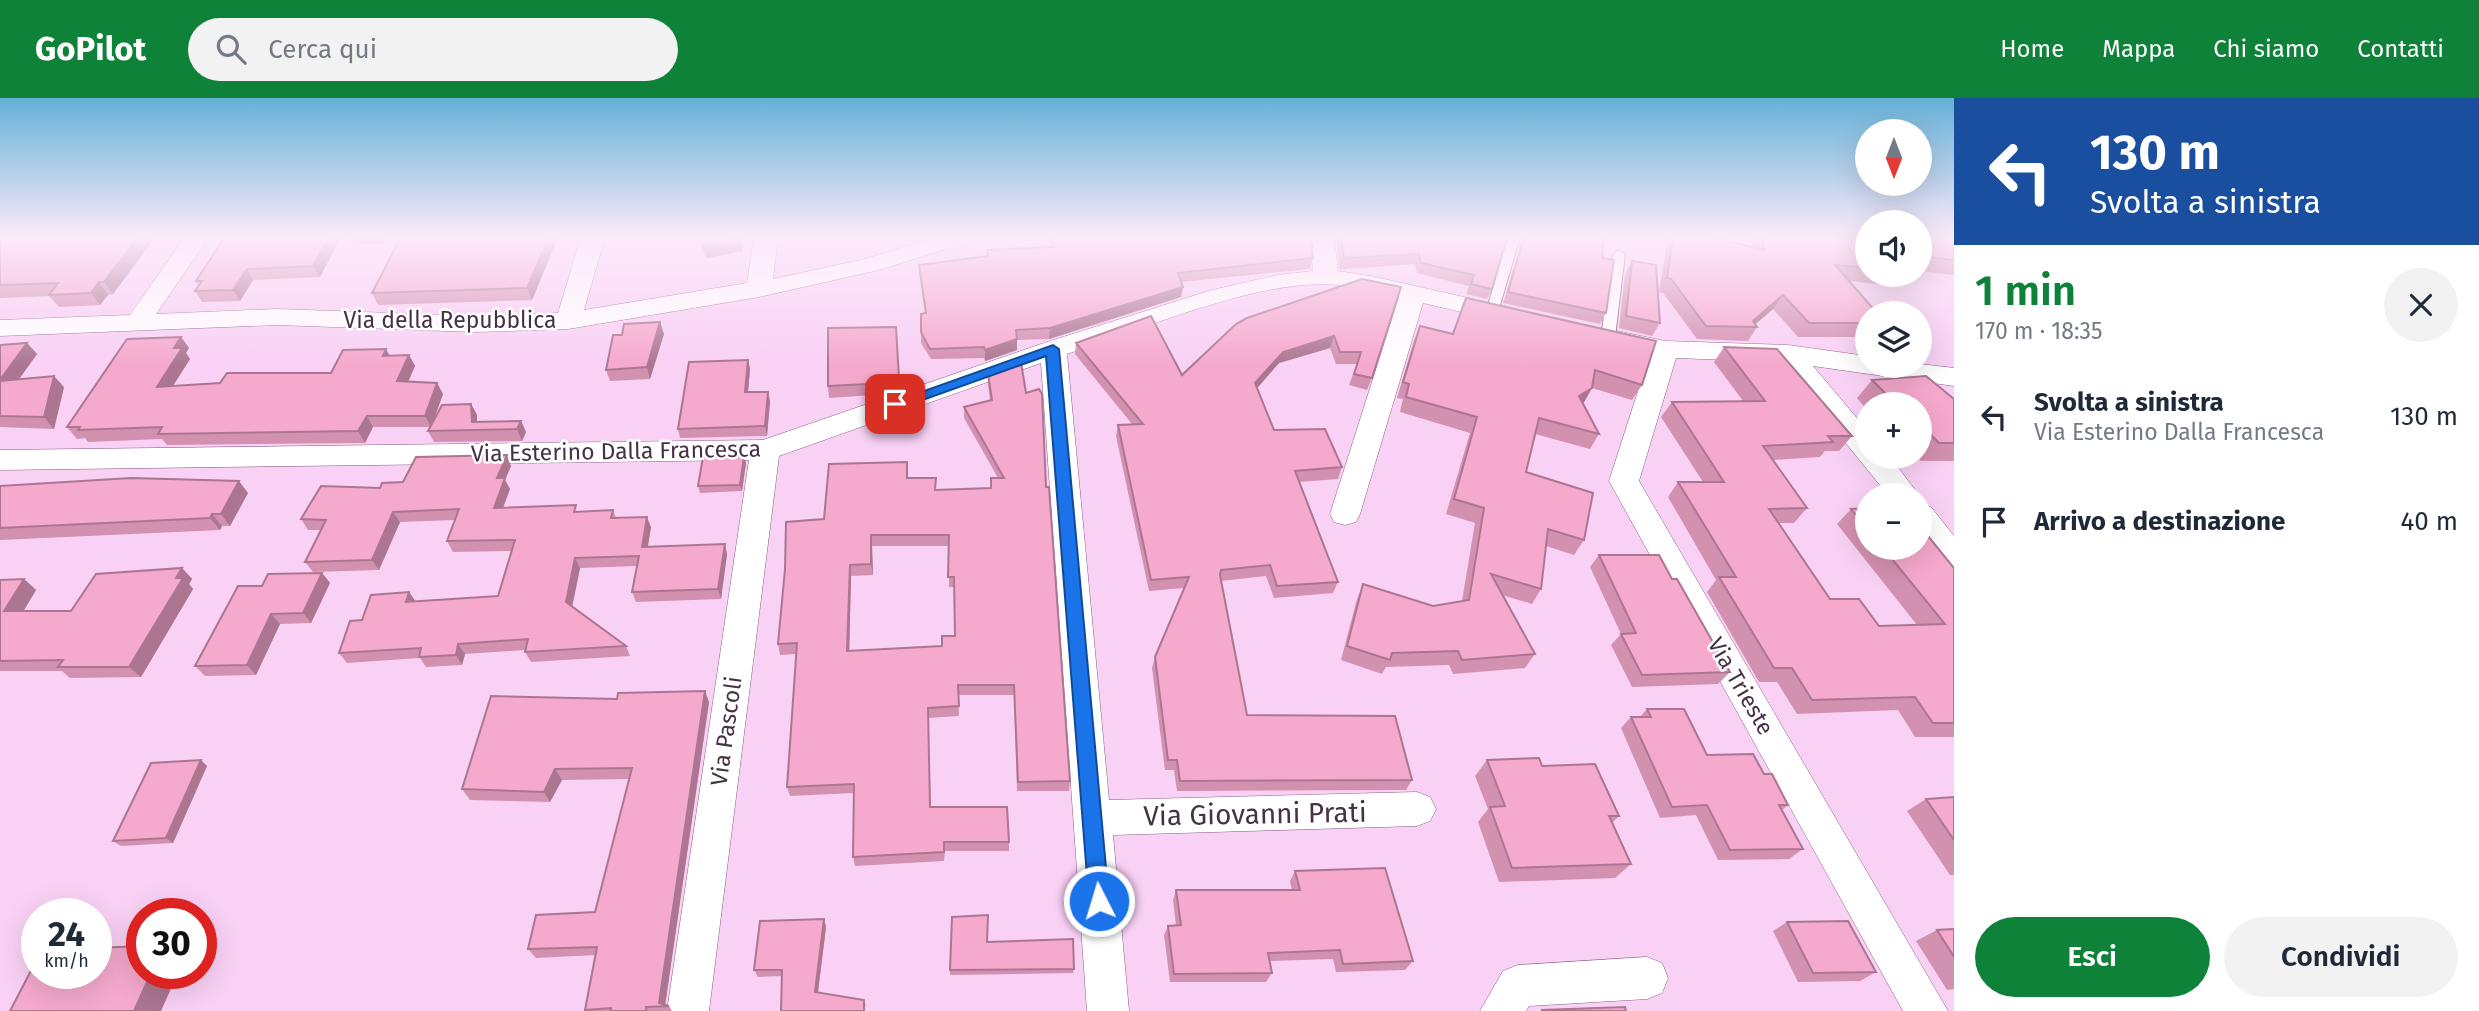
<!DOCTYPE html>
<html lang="it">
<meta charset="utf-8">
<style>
:root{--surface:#fff;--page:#f2f2f3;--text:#1f2937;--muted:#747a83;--accent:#0f823a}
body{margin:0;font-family:"Fira Sans",sans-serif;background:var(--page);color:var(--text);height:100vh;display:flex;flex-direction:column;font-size:26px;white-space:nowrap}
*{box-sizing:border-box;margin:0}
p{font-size:23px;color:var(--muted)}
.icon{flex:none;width:38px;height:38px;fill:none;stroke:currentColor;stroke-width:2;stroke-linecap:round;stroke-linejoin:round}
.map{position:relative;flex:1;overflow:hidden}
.details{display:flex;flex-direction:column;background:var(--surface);width:525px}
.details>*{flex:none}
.hud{background:#1a4fa0;color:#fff;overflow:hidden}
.needle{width:46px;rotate:180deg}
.tools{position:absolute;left:1855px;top:21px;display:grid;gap:14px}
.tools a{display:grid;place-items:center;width:77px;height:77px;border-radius:50%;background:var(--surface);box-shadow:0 7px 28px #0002;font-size:35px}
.speed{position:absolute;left:21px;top:800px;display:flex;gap:14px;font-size:35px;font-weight:700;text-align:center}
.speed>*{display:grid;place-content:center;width:91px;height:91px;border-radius:50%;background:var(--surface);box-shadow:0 7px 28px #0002;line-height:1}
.speed small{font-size:18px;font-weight:400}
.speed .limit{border:10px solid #d22;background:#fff;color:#111}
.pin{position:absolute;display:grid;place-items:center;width:60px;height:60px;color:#fff;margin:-30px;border-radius:14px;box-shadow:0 4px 10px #0006}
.me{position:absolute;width:77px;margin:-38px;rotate:355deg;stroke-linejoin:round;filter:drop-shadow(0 0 5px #0008)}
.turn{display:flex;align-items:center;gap:24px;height:147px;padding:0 21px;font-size:32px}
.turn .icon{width:91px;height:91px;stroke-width:2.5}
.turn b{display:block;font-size:49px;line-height:60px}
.round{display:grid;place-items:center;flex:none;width:74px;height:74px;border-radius:37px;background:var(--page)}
.headline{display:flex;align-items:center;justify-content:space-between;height:119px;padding:0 21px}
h1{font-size:42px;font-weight:600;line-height:52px;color:var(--accent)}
.button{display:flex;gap:14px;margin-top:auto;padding:14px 21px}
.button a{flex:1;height:80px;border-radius:42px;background:var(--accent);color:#fff;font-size:28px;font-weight:600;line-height:80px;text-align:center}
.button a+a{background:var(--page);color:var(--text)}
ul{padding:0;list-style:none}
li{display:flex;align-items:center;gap:21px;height:105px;padding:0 21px}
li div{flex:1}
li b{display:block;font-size:26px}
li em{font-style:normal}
header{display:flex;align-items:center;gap:42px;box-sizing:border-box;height:98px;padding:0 35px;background:var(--accent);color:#fff}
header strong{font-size:33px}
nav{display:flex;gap:38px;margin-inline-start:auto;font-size:24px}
.search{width:490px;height:63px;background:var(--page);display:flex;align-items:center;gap:18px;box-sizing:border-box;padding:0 24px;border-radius:38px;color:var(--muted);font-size:26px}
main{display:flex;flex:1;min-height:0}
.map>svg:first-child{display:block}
</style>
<header>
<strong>GoPilot</strong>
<div class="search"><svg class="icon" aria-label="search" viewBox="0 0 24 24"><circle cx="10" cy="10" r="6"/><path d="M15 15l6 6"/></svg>Cerca qui</div>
<nav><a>Home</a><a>Mappa</a><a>Chi siamo</a><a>Contatti</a></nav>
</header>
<main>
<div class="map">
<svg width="1954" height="913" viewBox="0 0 1954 913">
<rect width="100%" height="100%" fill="#f9d1f5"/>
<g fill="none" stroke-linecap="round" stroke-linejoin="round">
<defs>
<g id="lane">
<path d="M1508 139H1520L1498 214 1492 218 1486 214Z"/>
<path d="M1619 152 1625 156 1615 239 1608 243 1601 239 1613 156Z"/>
</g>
<g id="street">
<path d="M185 139H209L156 216 277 211 476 218 558 215 581 139H605L584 212 747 185 754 139H778L773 181 865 161 936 139H972L968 144 879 172 759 199 568 231 476 234 277 227 0 238V222L130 217Z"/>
<path d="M1310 139H1334L1338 173 1375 179 1504 208 1513 210 1517 216 1513 222 1504 224 1423 205 1360 416 1356 424 1345 427 1334 424 1330 416 1399 199C1376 194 1350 187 1325 186 1245 186 1143 231 1067 256L1109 702 1417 694 1430 699 1436 711 1430 723 1417 728 1113 737 1129 913H1087L1041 265 779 358 709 913H667L749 362 0 372V352L763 342 1044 245 1212 192 1278 177 1313 173Z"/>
<path d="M1612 232 1665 243 1788 247 1867 258V268L1920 266 1954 270V288L1813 268 1867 332V359H1890L1919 397H1888L1780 264 1676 260 1639 383 1948 913H1903L1609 383 1650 256 1603 246 1599 240 1603 234Z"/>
<path d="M1920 406 1931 409 1954 438V472C1924 463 1919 433 1920 406Z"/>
<path d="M1647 859 1662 865 1668 880 1662 895 1647 901 1529 908 1526 913H1480L1503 873 1518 867Z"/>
</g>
</defs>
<use href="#lane" stroke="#8a5e87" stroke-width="2"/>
<use href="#street" stroke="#8a5e87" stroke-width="1"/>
<use href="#lane" fill="#fff" fill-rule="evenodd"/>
<use href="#street" fill="#fff" fill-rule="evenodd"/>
</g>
<g fill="#d391b0" fill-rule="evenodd">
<path d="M0 139H155L113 196 108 197 100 207 59 209 49 198 0 200Z"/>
<path d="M225 139H341L320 179 253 182 240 203 202 204 195 193 199 188 196 183Z"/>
<path d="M348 139H385L382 146 352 147Z"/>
<path d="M401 139H558L532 202 378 207 372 195Z"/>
<path d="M698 139H740L743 153 706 160Z"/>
<path d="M1048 139H1311L1313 160 1310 171 1181 184 1183 189 1181 199 1049 241 1017 242V252L985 263 984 260 931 261 921 245V216L925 215 919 167 987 159V152L1050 149Z"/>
<path d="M1336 139H1507L1492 191 1487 201 1466 196 1469 188 1417 175 1415 166 1340 171Z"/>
<path d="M1522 139H1604L1602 160 1606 215 1600 226 1503 205 1523 140Z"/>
<path d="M1668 139H1710L1752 149 1750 139H1867V177H1902L1893 188 1850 183 1867 215V239H1798L1773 211 1755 226 1757 229 1748 243 1697 241 1663 195 1659 194Z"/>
<path d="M1920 139H1954V177L1920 173Z"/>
<path d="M1632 163 1660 225 1652 238 1619 230 1625 176Z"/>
<path d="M1362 181 1372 280 1367 292 1349 287 1357 266H1336L1330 250 1279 265 1257 290 1274 332 1342 369 1338 381 1299 384 1338 484 1333 495 1274 500 1266 478 1221 483 1247 617 1412 682 1406 692 1177 693 1174 672H1165L1152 570 1155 559 1184 490 1149 493 1116 338 1118 327 1132 326 1075 256 1076 245 1182 277Z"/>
<path d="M1466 200 1642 287 1632 302 1592 290 1583 306 1599 336 1590 351 1535 336 1526 374 1584 442 1574 457 1546 448 1541 491 1532 506 1502 497 1535 556 1525 570 1453 576 1449 567 1386 569 1382 576 1341 562 1357 501 1363 486 1433 508 1462 503 1475 425 1446 416 1470 335 1400 314 1403 301 1397 300 1414 243 1420 228 1452 236Z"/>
<path d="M828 230 899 292 888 296 829 300 828 288Z"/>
<path d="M664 236 650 281 610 283 606 272 622 237Z"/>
<path d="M181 239 189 250 186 255 190 261 173 288 220 285 331 275 389 258 409 257 415 268 408 284 437 285 443 296 433 324 471 306 477 317V324L521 323 526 334 522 343 434 344 428 333 430 329H373L365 345 167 347 162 341 88 344 85 340 77 341 67 329Z"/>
<path d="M27 245 37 256 19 281 64 289 54 331 0 329V247Z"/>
<path d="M1724 249 1852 338 1839 353H1825L1820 359 1773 362 1807 410 1794 425H1779L1830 501 1879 528 1917 527 1837 426 1851 411 1867 410V450H1920L1954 470V639H1915L1898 612 1797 616 1777 584H1759L1707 494 1716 482 1668 399 1678 384H1703L1661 319 1672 304 1743 303 1714 264Z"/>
<path d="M748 262 750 271 748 294 770 303 767 338 680 340 678 331Z"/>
<path d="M988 276 1026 295 1046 389 1070 683 1069 693H1017L1014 597H958L959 618 928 620 931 709 1009 744V753H945L944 763 855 768 853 759 854 695 790 698 787 689 796 556 780 557 778 546 824 421 908 380 936 392 991 390 998 380 964 320V309L990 302 988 287ZM872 448H949V489H954L955 538 942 548 849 553 851 478 873 477Z"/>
<path d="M1872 282 1954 301V363H1921L1917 359H1920V306H1867V312L1857 300Z"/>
<path d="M744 358 746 365 742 393 700 395 698 388Z"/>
<path d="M511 368 505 382 510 391 503 410 579 414 613 412 616 420 651 429 648 448 727 456 721 501 636 504 632 494 637 468 580 470 572 509 626 548 630 558 531 564 525 554 526 552 465 556 462 567 426 569 420 560 347 565 339 555 362 522 409 494 415 503 498 498 512 453 453 454 447 443 455 422 400 424 379 472 313 474 305 464 321 432H308L301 421 380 390 403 384Z"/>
<path d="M0 388 248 395 230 428H222L220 432 0 442Z"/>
<path d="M1599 457 1672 481 1730 574 1718 586 1632 589 1611 547 1621 536 1590 469Z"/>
<path d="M182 470 192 481 189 486 193 491 141 579 70 580 62 573H0V482L24 481 36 492 23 513H71Z"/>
<path d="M322 475 330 485 311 525 280 526 256 577 205 578 195 568 262 488Z"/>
<path d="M709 604 665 907 669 908 672 913H587L585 912 596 857 536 860 528 851 595 814 629 681 562 682 550 704 470 702 462 691Z"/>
<path d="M1647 611 1707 657 1764 676 1788 707 1782 712 1803 751 1789 761 1718 762 1696 717 1660 720 1621 630 1631 619H1640Z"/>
<path d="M1487 662 1542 668 1619 718 1612 725 1631 766 1615 780 1499 784 1478 724 1488 711 1475 678Z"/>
<path d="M207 668 173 745 121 748 113 743Z"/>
<path d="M1954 699V777H1950L1907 713 1926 701Z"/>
<path d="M1295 773 1413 863 1405 872 1336 874 1333 861 1270 863 1272 875 1266 884H1170L1164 837 1168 828H1176L1173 802 1176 792H1292L1290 783Z"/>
<path d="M824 821 826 829 818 895 864 902 866 908 781 913 782 878 758 879 754 872Z"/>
<path d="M1787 824 1876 874 1860 883 1798 884 1773 833Z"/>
<path d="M1954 831V891L1947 892 1916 843 1937 832Z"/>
<path d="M987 844 1074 871 1073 875 950 877V872Z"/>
</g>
<g fill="#ac7690">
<path d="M138 139H155L113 196 104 184Z"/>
<path d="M329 139H341L320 179 313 168Z"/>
<path d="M379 139H385L382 146Z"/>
<path d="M549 139H558L532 202 527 190Z"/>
<path d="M740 140 743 153 706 160 703 148Z"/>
<path d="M247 171 253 182 240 203 233 192Z"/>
<path d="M99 184 108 197 100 207 91 195Z"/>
<path d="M1183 189 1181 199 1049 241 1050 230Z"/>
<path d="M1783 197 1773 211 1752 229 1753 223Z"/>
<path d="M660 224 664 236 650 281 647 269Z"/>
<path d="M896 229 899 292 888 296 887 285Z"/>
<path d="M1334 238 1330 250 1279 265 1252 296 1255 285 1283 254Z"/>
<path d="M181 239 189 250 186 255 190 261 165 300 157 289 174 250Z"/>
<path d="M1017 241V252L985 263V252Z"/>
<path d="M27 245 37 256 9 295 0 285V282Z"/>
<path d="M386 251 392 262 383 258Z"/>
<path d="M409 257 415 268 403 295 397 283Z"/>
<path d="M748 262 750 271 747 304 745 294Z"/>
<path d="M54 278 64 289 54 331 44 319Z"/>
<path d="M437 285 443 296 431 329 425 318Z"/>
<path d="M1592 290 1583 306 1579 298Z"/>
<path d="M768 294 770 303 767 338 765 328Z"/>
<path d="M471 306 477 317V332L472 324Z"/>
<path d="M367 318 373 329 365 345 358 333Z"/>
<path d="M521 323 526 334 522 343 517 331Z"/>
<path d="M507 357 511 368 505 382 510 391 499 420 494 410 497 380Z"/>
<path d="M744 358 746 365 742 393 740 387Z"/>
<path d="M239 383 248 395 230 428 221 416Z"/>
<path d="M393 414 400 424 379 472 372 462Z"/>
<path d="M212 416 222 428 220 432 210 420Z"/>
<path d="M647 419 651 429 646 459 642 449Z"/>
<path d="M871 437 872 448 873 477 871 466Z"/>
<path d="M725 446 727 456 721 501 718 491Z"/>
<path d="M575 460 580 470 571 514 566 504Z"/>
<path d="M850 467 851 478 849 564 847 553Z"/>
<path d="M182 470 192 481 189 486 193 491 141 579 129 569Z"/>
<path d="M322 475 330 485 311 525 303 515Z"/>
<path d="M24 481 36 492 17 524 4 513Z"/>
<path d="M409 494 416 504H406Z"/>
<path d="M271 516 280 526 256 577 247 567Z"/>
<path d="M458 546 465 556 462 567 456 557Z"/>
<path d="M705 593 709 604 665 908 659 905Z"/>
<path d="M201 662 207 668 173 745 166 740Z"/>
<path d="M555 671 562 682 550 704 544 694Z"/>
<path d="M824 821 826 829 817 901 815 894Z"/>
<path d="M151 875H178L161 913H134Z"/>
</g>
<g fill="#f5a9cd" stroke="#ac7690" stroke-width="2" fill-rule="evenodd">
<path d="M0 139H138L104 184H99L91 195 49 197 58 185 0 187Z"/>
<path d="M225 139H329L313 168 247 171 233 192 195 193 202 183H196Z"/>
<path d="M401 139H549L527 190 372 195Z"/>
<path d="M700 139H740V140L703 148Z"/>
<path d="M1051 139H1311L1313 160 1178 175 1183 189 1050 230 1016 232 1017 241 985 252 984 249 930 251 921 234V216L926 215 919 167 988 158 987 152 1053 149Z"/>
<path d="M1341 139H1507L1492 191 1471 186 1474 177 1421 165 1419 156 1344 160Z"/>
<path d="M1524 139H1604L1602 160 1614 162 1606 215 1508 194Z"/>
<path d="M1673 139H1710L1764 152 1762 139H1867V170L1835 167 1877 215H1867V225H1809L1783 197 1753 223 1757 229 1706 228 1671 181 1667 180Z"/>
<path d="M1920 139H1954V162L1920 158Z"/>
<path d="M1632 163 1656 167 1660 225 1626 218Z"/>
<path d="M1362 181 1401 189 1372 280 1354 276 1361 254H1340L1334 238 1283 254 1255 285 1274 332 1325 331 1342 369 1295 373 1338 484 1277 488 1270 467 1221 472 1220 477 1247 617 1395 618 1412 682 1180 683 1177 662H1168L1155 559 1189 479 1151 482 1118 327 1143 326 1076 245 1151 218 1182 277 1236 226 1247 220Z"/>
<path d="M1466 200 1656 243 1642 287 1595 272 1592 290 1579 298 1599 336 1539 320 1526 374 1593 395 1584 442 1548 431 1541 491 1491 476 1535 556 1462 562 1458 553 1392 555 1390 562 1347 548 1363 486 1433 508 1469 502 1484 410 1454 401 1477 319 1406 299 1409 286 1403 284 1420 228 1453 236Z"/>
<path d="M660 224 647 269 606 272 613 237H622L624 226Z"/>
<path d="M896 229 899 281 887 285 828 288V230Z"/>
<path d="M181 239 174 250H182L157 289 220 285 227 275H331L343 252 386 251 383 258 409 257 397 283 437 285 425 318H367L358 333 158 336 162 329 78 332 80 329H67L127 241Z"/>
<path d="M27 245 0 282V247Z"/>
<path d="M1724 249 1777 251 1852 338H1828L1833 344 1763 348 1807 410 1769 411 1830 501H1859L1879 528 1945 526 1883 450H1920V428L1954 470V625H1933L1915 599 1812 602 1792 570H1774L1719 479H1736L1678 384H1724L1672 304 1765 303Z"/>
<path d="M748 262 745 294H768L765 328 678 331 689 264Z"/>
<path d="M1021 264 1026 295 1039 291 1042 296 1046 389H1049L1070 683 1018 684 1014 587H958L959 608 928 610 930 709H1007L1009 744H944V754L853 759 854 686 787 689 797 545 778 546 785 471 786 424 824 421 829 366 907 364V380H936L935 392 991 390V380H1004L964 309 992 302 988 276ZM871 437H949L948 479H954L955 538H942V548L847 553 850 467 871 466Z"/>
<path d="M54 278 44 319 0 318V283Z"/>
<path d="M1926 278 1954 301V345H1939L1920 326V306H1896L1872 282Z"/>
<path d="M471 306 472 324 521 323 517 331 428 333 442 307Z"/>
<path d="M507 357 497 380H505L494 410 576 407 574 414 613 412 611 420 647 419 642 449 725 446 718 491 632 494 639 458 575 460 566 504 626 548 525 554 528 541 458 546 456 557 419 559 421 550 339 555 350 523 362 522 371 497 409 494 406 504 498 498 515 442 447 443 459 411 393 414 372 462 305 464 326 422 301 421 321 388 380 390 382 385 403 384 416 359Z"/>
<path d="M744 358 740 387 698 388 703 359Z"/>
<path d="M131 380 239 383 221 416H212L210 420 0 430V388Z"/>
<path d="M1867 410V431L1851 411Z"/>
<path d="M1599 457H1659L1672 481H1677L1730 574 1642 577 1621 536 1636 535Z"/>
<path d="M182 470 176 480H183L129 569H58L63 562 0 563V482L24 481 4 513H71L96 476Z"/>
<path d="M322 475 303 515 271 516 247 567 195 568 238 488H262L268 476Z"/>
<path d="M705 593 659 905 669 908 646 909V913H611V910L585 912 597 849 528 851 536 817 595 814 632 670 555 671 544 694 462 691 491 598 617 601 618 595Z"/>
<path d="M1647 611H1684L1707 657 1753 656 1764 676H1772L1788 707H1779L1803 751 1730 752 1707 707 1672 709 1631 619H1651Z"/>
<path d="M1539 660 1542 668 1595 666 1619 718H1609L1631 766 1512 770 1490 709 1505 708 1487 662Z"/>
<path d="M201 662 166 740 113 743 151 665Z"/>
<path d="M1954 699V742L1926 701Z"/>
<path d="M1385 770 1413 863 1343 866 1340 852 1268 855 1272 875 1174 876 1168 828 1181 827 1176 792H1300L1295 773Z"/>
<path d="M988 817 987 844 1073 841 1074 871 950 872 952 819Z"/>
<path d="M824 821 815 894 864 902V913H781L782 872H754L760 823Z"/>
<path d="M1848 823 1876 874 1813 875 1787 824Z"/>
<path d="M1954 831V859L1937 832Z"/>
<path d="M142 848V875H151L134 913H10L37 861V875H96V850Z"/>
<path d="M1625 909 1626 913H1542V912Z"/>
</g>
<linearGradient id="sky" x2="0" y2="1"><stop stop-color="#65b1d7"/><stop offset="0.52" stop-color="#fceafa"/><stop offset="1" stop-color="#fceafa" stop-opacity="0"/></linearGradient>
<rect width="1954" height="267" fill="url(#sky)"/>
<path fill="#1a73e8" stroke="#114b97" stroke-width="2" d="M1053 247 1059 251 1109 803 1106 810 1099 812 1092 810 1089 803 1046 258 900 310H891L888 306Z"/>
<g text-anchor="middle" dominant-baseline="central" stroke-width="5" stroke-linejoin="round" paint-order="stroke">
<g font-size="23" fill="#463245" stroke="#fff">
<text x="450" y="222">Via della Repubblica</text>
<text transform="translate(616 353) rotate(-1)">Via Esterino Dalla Francesca</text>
<text transform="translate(1741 588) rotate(60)">Via Trieste</text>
<text transform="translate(726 633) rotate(-82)">Via Pascoli</text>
</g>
<g font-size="28" fill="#463245" stroke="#fff">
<text transform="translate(1255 716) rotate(-1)">Via Giovanni Prati</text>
</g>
</g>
</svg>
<div class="tools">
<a><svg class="needle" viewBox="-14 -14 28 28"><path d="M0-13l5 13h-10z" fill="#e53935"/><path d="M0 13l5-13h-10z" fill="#747a83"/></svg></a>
<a><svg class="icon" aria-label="sound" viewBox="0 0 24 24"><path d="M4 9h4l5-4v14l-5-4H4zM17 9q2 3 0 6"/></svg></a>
<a><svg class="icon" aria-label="layers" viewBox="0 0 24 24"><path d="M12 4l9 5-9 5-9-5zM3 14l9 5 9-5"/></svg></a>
<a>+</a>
<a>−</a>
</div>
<div class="speed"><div>24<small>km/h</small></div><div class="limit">30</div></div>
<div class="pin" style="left:895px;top:306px;background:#d93025"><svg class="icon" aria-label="arrive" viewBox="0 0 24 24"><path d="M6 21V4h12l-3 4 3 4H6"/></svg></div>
<svg class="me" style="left:1099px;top:803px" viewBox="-20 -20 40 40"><circle r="17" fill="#1a73e8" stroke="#fff" stroke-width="3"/><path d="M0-11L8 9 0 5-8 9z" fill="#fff"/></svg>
</div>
<section class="details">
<div class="hud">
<div class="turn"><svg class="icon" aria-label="left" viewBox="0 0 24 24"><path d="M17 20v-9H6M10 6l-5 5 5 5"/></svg><div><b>130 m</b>Svolta a sinistra</div></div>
</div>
<div class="headline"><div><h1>1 min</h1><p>170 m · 18:35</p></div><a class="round"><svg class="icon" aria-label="close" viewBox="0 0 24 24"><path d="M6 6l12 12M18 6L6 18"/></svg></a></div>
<ul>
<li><svg class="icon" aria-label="left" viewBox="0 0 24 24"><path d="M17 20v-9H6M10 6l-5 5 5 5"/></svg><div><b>Svolta a sinistra</b><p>Via Esterino Dalla Francesca</p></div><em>130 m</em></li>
<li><svg class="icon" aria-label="arrive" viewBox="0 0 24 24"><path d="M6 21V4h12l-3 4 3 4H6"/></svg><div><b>Arrivo a destinazione</b></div><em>40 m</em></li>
</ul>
<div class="button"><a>Esci</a><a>Condividi</a></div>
</section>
</main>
